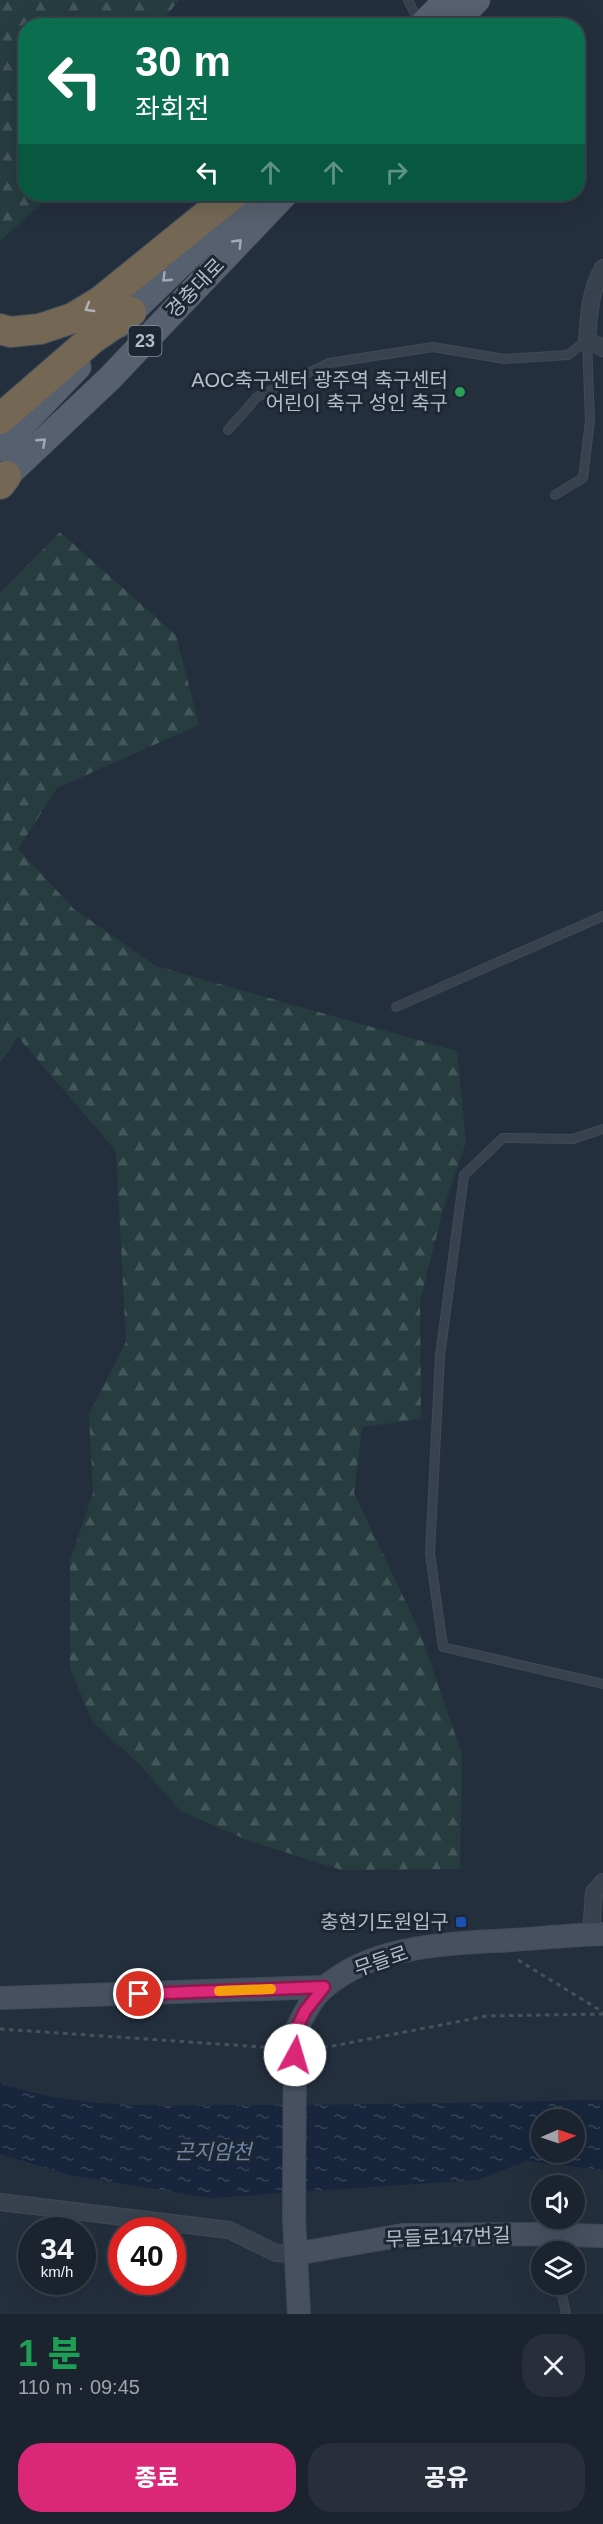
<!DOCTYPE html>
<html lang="ko">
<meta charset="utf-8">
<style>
:root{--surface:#1b232e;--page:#282f3a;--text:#f1f3f6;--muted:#a0a4aa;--line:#39404a;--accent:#db2777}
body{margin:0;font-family:Helvetica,"Noto Sans KR",sans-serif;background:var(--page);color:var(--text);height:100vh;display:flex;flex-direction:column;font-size:22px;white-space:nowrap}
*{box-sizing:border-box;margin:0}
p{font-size:20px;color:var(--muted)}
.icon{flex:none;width:33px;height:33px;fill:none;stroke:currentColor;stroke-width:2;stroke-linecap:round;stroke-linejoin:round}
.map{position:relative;height:2314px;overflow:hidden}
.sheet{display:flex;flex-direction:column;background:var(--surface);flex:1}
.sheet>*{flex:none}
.banner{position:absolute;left:18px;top:18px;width:567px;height:183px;border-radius:24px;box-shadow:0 6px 24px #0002,0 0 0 2px var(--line);background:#0b6e4f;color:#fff;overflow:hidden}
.needle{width:39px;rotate:88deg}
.buttons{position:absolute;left:531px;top:2109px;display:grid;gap:12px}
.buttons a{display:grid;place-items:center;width:54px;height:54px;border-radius:50%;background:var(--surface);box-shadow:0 6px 24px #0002,0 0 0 2px var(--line);font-size:30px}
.speed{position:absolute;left:18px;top:2217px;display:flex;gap:12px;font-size:30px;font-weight:700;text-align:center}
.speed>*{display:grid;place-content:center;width:78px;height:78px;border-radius:50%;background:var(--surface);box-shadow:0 6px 24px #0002,0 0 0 2px var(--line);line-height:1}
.speed small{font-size:15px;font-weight:400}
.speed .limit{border:9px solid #d22;background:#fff;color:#111}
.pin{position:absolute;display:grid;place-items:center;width:51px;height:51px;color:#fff;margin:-26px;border:3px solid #fff;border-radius:50%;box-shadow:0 2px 6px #0007}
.me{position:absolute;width:66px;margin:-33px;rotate:6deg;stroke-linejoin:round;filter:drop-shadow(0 0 4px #0008)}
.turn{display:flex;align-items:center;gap:21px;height:126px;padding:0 18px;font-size:27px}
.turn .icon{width:78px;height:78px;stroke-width:2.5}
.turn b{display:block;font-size:42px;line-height:51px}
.lanes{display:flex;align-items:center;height:57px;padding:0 18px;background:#0003;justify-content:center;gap:30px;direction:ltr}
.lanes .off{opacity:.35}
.round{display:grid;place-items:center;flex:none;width:63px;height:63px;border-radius:24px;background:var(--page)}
.headline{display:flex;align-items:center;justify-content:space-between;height:102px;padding:0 18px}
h1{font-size:36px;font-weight:800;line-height:45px;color:#1e9e55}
.primary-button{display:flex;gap:12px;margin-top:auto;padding:12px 18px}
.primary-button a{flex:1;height:69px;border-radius:24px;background:var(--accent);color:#fff;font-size:24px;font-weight:800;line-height:69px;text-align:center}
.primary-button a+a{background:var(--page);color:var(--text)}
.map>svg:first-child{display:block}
</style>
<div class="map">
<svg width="603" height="2314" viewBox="0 0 603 2314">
<defs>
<pattern id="forest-firs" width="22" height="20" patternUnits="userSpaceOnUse" patternTransform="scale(1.5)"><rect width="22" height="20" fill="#263c3f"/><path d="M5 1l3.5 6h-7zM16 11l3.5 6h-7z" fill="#435659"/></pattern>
<pattern id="water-ripples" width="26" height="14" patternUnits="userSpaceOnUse" patternTransform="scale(1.5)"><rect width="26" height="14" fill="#17263c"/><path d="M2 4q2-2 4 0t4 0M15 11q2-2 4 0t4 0" fill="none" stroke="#364457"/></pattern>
</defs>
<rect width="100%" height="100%" fill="#242f3e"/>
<g fill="url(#forest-firs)">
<path d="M0 0H179L159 25 26 26V194H52L0 241Z"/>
<path d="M60 532 176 635 199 725 57 788 18 849 74 909 156 966 457 1051 466 1142 443 1210 420 1301 421 1419 362 1427 354 1493 419 1630 462 1754 460 1869 342 1870 249 1841 181 1811 139 1764 92 1721 70 1668V1561L93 1493 89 1414 126 1342 116 1151 18 1037 0 1063V593Z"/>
</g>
<path fill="url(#water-ripples)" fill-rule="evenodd" d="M0 2083C79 2111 170 2105 252 2105 369 2105 486 2102 603 2100V2170L527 2161 477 2180 211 2198 69 2175 0 2154ZM542 2120H574V2152H542Z"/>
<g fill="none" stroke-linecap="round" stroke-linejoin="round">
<defs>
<g id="lane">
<path d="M408 0 419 22"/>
<path d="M228 430 257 397 329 363 433 347 505 359 568 355 587 340"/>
<path d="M555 495 583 478 590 421 587 341"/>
<path d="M396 1007 603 916"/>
<path d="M603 1129 573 1139 503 1138 464 1175 440 1356 430 1553 443 1647 603 1684"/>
<path d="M540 2237 547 2252"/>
<path d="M560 2284 566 2314"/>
</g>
<g id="street">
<path d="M603 268C590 291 589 314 587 340L603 348"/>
<path d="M591 1934 594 1892 603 1882"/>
<path d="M0 2202 229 2230 276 2253 295 2254"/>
</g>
<g id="secondary">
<path d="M0 1998 324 1987"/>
<path d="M295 2032C303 2017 311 1998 325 1987 375 1944 449 1944 512 1940 542 1938 573 1935 603 1934"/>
<path d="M294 2219 299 2314"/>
<path d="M295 2254 403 2235 539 2234 603 2236"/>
</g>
<g id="primary">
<path d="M421 26 447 0"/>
<path d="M452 26 477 0"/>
<path d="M118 325 253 194"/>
<path d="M0 448 78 367"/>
<path d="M0 482 110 378 285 194"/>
</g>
<g id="highway">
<path d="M0 329 10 332 40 329 73 318 101 301 233 194"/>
<path d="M0 419 92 339 131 312"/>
<path d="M0 484 6 476"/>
</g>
</defs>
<use href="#lane" stroke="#414a57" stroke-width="10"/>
<use href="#street" stroke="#414a57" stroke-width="18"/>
<use href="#secondary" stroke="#414a57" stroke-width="24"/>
<use href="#primary" stroke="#414a57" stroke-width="27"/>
<use href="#highway" stroke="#434c59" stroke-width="32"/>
<g stroke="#3f5557" stroke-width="3" stroke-dasharray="4.5 4.5" stroke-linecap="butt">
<path d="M518 1960 603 2012"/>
<path d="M0 2029 277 2048"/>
<path d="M314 2047H328L487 2016 603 2014"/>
</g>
<use href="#lane" stroke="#38414e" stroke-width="8"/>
<use href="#street" stroke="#38414e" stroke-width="16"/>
<use href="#secondary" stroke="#465061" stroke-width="22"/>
<use href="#primary" stroke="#56606e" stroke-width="26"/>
<use href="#highway" stroke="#746855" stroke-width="30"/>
<defs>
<path id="secondary-bridge" d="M294 2219 295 2032"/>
</defs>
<use href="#secondary-bridge" stroke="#414a57" stroke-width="24" stroke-linecap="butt"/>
<use href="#secondary-bridge" stroke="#465061" stroke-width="22"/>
</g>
<defs><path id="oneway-chevron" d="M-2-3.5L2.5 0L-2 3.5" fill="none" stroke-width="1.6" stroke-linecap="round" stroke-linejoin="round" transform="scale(1.5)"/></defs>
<g stroke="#a1aab7">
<use href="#oneway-chevron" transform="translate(238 243) rotate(-46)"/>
<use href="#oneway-chevron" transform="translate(166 278) rotate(136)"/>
<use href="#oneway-chevron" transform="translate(42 442) rotate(-43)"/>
</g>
<use stroke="#aeb4bd" href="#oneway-chevron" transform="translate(89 308) rotate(149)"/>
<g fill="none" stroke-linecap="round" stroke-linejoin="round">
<defs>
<path id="route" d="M139 1994 324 1987 305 2011 295 2032V2055"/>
</defs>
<use href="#route" stroke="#8e194d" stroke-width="15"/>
<use href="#route" stroke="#db2777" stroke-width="10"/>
<path stroke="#f59e0b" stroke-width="10" d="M219 1991 271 1989"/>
</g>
<circle fill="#2e9e5b" stroke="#1d2633" stroke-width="2" cx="460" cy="392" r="6"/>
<rect fill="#1a4fb4" stroke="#1d2633" stroke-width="2" x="455" y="1916" width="12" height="12" rx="3"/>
<g text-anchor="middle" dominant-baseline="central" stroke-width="6" stroke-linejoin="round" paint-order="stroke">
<rect fill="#1d2633" stroke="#878f9c" stroke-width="1.5" x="128.5" y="326" width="33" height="30" rx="4.5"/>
<g font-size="18" font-weight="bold" fill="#b4bcc9">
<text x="145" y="341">23</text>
</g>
<g font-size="20" fill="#b4bcc9" stroke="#1d2633">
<text transform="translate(195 288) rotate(-46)">경충대로</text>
<text transform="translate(381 1961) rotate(-19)">무들로</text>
<text transform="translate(448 2237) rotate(-2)">무들로147번길</text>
</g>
<g font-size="20" fill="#b4bcc9" stroke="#1d2633" text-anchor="end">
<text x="448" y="380">AOC축구센터 광주역 축구센터<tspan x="448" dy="23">어린이 축구 성인 축구</tspan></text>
<text x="449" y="1922">충현기도원입구</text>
</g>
<g font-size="21" font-style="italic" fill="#6d86a8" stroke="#1d2633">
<text x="213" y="2151">곤지암천</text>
</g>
</g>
</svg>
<div class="buttons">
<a><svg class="needle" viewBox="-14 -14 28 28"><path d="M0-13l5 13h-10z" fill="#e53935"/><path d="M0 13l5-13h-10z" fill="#a0a4aa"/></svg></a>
<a><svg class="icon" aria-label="sound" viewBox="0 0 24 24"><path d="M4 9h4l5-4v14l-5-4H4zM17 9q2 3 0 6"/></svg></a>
<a><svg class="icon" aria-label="layers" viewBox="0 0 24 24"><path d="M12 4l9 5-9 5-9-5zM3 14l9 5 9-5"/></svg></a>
</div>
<div class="speed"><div>34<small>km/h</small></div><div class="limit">40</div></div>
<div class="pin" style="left:139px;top:1994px;background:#d93025"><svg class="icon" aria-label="arrive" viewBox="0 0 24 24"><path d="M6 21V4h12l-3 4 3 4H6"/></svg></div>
<svg class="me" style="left:295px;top:2055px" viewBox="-20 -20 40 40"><circle r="19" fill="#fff"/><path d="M0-13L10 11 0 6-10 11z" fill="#db2777"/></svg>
<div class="banner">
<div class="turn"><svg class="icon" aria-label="left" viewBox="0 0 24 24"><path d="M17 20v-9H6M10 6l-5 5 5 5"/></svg><div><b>30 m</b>좌회전</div></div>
<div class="lanes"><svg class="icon" aria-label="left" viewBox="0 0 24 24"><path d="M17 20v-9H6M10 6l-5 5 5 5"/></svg><svg class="icon off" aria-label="ahead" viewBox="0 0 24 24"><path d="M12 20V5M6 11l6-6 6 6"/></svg><svg class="icon off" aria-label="ahead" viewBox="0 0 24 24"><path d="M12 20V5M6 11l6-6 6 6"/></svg><svg class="icon off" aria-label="right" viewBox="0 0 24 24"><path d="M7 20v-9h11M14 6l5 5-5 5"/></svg></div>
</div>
</div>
<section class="sheet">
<div class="headline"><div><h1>1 분</h1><p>110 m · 09:45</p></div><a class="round"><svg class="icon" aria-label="close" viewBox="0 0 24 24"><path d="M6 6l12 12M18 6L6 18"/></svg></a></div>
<div class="primary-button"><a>종료</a><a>공유</a></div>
</section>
